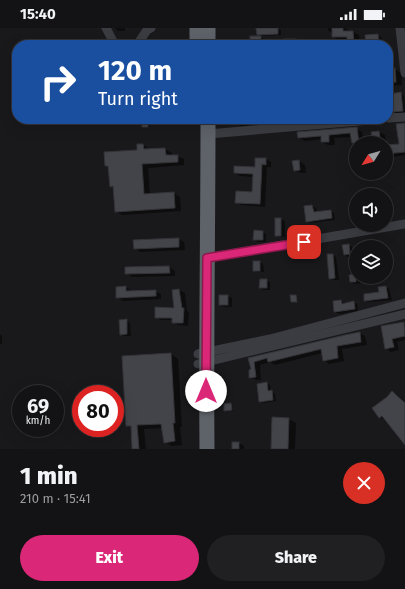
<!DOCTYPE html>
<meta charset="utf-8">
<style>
:root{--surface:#131315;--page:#202022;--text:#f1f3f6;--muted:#9d9ea0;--line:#323234;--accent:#db2777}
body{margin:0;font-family:"Fira Sans",sans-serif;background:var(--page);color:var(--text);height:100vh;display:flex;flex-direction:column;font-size:15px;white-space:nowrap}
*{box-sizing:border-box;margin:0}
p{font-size:13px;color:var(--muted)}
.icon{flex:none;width:22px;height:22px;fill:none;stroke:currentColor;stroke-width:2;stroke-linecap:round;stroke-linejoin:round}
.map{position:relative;height:421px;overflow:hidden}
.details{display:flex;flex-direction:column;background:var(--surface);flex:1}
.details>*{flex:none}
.banner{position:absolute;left:12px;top:12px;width:381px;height:84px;border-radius:16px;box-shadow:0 4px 16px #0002,0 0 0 1px var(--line);background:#1a4fa0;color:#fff;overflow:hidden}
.needle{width:26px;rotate:233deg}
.fabs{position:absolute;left:349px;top:108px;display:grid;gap:8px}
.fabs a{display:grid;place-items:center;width:44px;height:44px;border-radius:50%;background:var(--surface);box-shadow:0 4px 16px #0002,0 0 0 1px var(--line);font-size:20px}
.speed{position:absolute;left:12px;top:357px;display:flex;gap:8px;font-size:20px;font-weight:700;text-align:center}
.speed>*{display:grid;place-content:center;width:52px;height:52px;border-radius:50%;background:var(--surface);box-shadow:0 4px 16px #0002,0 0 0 1px var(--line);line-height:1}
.speed small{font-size:10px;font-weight:400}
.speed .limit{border:6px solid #d22;background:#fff;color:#111}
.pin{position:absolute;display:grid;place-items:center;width:34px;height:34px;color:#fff;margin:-17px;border-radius:8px;box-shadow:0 2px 6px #0006}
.me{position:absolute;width:44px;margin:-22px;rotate:0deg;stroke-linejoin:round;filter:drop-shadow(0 0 3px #0008)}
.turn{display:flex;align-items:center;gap:14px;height:84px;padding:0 20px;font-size:18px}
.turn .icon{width:52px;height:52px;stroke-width:2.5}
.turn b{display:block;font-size:28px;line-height:34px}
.round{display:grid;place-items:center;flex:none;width:42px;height:42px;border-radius:21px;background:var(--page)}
.head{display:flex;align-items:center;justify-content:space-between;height:68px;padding:0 20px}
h1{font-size:24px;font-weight:800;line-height:30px}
.action{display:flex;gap:8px;margin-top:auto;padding:8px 20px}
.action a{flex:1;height:46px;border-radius:24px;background:var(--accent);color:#fff;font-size:16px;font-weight:800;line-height:46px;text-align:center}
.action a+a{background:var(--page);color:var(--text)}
.status{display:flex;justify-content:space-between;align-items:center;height:28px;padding:0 20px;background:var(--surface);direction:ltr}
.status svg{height:11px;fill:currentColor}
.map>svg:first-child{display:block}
</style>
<div class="status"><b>15:40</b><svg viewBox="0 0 49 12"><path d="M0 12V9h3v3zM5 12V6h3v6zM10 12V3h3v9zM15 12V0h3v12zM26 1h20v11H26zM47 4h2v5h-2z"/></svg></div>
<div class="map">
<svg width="405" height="421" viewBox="0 0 405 421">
<rect width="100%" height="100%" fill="#19191c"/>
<g fill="#0007">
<path d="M115 0H125V3H118Z"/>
<path d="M263 0 278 1 281 2V7L261 8 258 6Z"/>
<path d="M328 0H345L349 2V4H353L359 7 360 17H348V12H339L333 9V5L328 2Z"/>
<path d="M378 7 382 10V17H367Z"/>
<path d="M251 9H261L265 12V17H251Z"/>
<path d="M295 12 299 14V17H285Z"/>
<path d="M395 41 401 45 402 57 388 58V42Z"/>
<path d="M400 65 404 68 405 85H396L393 83Z"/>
<path d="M150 91H156V94H151L150 93Z"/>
<path d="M236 91H263L264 96 241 98 236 95Z"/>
<path d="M148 93 149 94 150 99 143 98Z"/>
<path d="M405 96V127L386 130V115V118L400 116Z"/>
<path d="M356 100 362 104 364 115H356V130L355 129 352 109 334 110 335 117H328L322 114V111L305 113 299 110Z"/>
<path d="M379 104 385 107 386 115H374Z"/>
<path d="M138 117H143L150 121V122L165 121 172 125V128H177L184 131V137L148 140 150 167 174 165 180 169 181 183 122 187 116 183 114 160 111 158 110 140 106 138 139 123Z"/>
<path d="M266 131 271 134V139H267L265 179 241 177 236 174 253 165 254 149 240 148 235 145 256 140Z"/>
<path d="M299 133 305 137 306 145H300L294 142 293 134Z"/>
<path d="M312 178 316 180 317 185 330 183 334 185 335 192 310 195 307 193Z"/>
<path d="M276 191H281L285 193V209H279L276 207Z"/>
<path d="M262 204 266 206V214H258L254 212Z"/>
<path d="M179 211 184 214 185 222 140 224 135 220Z"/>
<path d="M349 217 352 219 353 228 348 229 344 227Z"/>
<path d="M333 227 336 229 339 252H334L330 250Z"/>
<path d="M260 234 263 236 264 244H257L254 242Z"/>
<path d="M169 239 175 243V248L132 249 126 245Z"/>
<path d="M356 247V249H372V253L362 254V255L354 256 351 254Z"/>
<path d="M266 252 270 254V262H264L260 260Z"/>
<path d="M126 259 132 263H155L161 266V271L123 273 117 269Z"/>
<path d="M386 259 389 261 392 272 369 274 365 272 380 265Z"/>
<path d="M173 262H179L185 265 187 283 189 284 188 298 178 297 173 294V292H161L156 289 175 281Z"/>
<path d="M220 268H228L232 270V279H224L220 277Z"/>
<path d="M341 273 344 275 345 277 354 274 357 276 358 283 339 286 335 284Z"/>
<path d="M126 292 130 295 131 308H124L120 306Z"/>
<path d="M404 295 405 296V312L397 314 399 322 391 324 386 320 382 299Z"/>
<path d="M360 305 365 308 367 317 342 321 344 333 329 336 324 332 322 325 275 337 270 334 260 337 261 352H256L250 349 252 342 249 331Z"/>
<path d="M0 306 2 308V316H0Z"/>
<path d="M171 326 178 331 182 399H180L182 417 172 418 165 414 163 400 144 401 146 421H133L132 400 127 397Z"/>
<path d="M267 355 270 357 271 363 275 366 276 373 264 375 260 373Z"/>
<path d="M392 364 398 367 405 374V415L386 391 385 392 380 389 373 381 387 370Z"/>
<path d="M231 376 232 377 233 383H225Z"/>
<path d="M289 391 296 395 295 421H272Z"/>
<path d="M233 415H239L244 418V421H233Z"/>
</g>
<g fill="#434449" stroke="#333338">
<path d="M256 0H278V6L257 7Z"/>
<path d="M332 0H343V3H353L354 17H347V9H332Z"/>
<path d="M378 6 379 17H366L365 7Z"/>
<rect x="250" y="8" width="11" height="9"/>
<rect x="284" y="11" width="12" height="6"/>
<path d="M388 40H395L396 54 388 55Z"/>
<path d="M401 64 403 83 392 84 390 66Z"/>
<rect x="142" y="92" width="6" height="7"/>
<path d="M405 95V124L386 126V117L399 116 396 96Z"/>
<path d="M357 99 359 115H352L350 105 329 107V114H321V108L298 110 297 104Z"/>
<path d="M379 103 381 115H373L371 104Z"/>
<path d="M137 116H143L144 121 165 120 166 127H178V134L142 136 144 166 174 164 175 180 115 184 113 158 110 159 108 138H105L104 124 137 122Z"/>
<path d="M255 130H266V137L262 136 260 176 235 175 236 163 252 164 253 146 234 145V138L255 139Z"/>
<path d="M299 132 300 142 294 143 292 133Z"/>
<path d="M312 177 314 184 331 182 332 190 306 194 304 178Z"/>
<rect x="275" y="190" width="6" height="18"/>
<path d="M254 202 263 203V212H253Z"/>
<path d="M179 210V219L134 221 133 212Z"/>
<path d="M349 216 350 226 344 227 342 217Z"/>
<path d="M327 226H333L335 250 329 251Z"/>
<rect x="253" y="233" width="7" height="10"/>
<path d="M169 238 170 245 125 246V239Z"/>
<path d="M356 246V254H350L349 247Z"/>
<path d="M260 251H267V260H259Z"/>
<path d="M126 258V263L156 262V268L116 270V259Z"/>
<path d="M386 258 388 270 364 273V266L379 264 378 259Z"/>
<path d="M179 261 182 280H184L183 295H172V290H155V279L174 280 172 262Z"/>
<rect x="219" y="267" width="9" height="10"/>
<path d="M290 267H296L297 274H291Z"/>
<path d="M341 272 342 276 354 273 355 281 334 284 333 273Z"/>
<path d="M127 291V306L120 307 119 292Z"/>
<path d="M404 294 405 308 392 311 394 319 385 321 381 298Z"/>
<path d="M360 304 361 314 337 318 338 330 323 333 321 321 268 334 267 330 254 334 256 349 249 350V342L251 341 248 330 345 307Z"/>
<path d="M171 325 175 395H173L175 413 164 415 161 396 137 397 139 421H132L131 398H126L122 328Z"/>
<path d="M267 354 268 363 272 362 273 372 259 374 257 356Z"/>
<path d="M392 363 405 375V417L382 388 379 390 372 380 387 369Z"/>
<path d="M231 375 232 382 224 383V376Z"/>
<path d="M272 389 289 390 288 421H271Z"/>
<rect x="232" y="414" width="7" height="7"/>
</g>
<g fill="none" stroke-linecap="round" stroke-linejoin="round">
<g stroke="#3a3c41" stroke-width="9">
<path d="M106 0 115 17"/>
<path d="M400 0 405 45"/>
<path d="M137 17 147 2 151 0"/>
<path d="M388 90 405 89"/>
<path d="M208 106 382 91"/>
<path d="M207 230 405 196"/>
<path d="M198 326 270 311 405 275"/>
<path d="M198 336 405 286"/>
</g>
<g stroke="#5e6269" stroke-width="15">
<path d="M197 0V17"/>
<path d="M208 17V0"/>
<path d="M207 421C206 311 208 201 208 91"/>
</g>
</g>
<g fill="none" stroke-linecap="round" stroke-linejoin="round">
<defs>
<path id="route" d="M206 363 207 230 304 214"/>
</defs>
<use href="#route" stroke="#8e194d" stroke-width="10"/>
<use href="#route" stroke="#db2777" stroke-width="7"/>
</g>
</svg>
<div class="fabs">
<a><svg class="needle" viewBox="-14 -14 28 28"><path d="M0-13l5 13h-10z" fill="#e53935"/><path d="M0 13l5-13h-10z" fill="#9d9ea0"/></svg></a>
<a><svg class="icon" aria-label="sound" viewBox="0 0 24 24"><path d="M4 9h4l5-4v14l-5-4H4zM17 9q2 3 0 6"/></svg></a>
<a><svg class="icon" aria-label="layers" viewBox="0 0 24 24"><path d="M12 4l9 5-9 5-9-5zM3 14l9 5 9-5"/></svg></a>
</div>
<div class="speed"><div>69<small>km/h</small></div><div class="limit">80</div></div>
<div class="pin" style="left:304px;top:214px;background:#d93025"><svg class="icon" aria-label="arrive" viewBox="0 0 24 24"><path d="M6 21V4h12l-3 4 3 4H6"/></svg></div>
<svg class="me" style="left:206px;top:363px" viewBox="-20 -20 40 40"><circle r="19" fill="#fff"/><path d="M0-13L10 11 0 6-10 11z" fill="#db2777"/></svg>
<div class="banner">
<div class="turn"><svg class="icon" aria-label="right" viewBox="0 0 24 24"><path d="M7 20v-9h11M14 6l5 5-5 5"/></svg><div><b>120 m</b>Turn right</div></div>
</div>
</div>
<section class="details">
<div class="head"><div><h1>1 min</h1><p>210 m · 15:41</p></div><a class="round" style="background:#d93025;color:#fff"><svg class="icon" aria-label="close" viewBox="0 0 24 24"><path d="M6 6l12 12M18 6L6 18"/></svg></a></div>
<div class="action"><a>Exit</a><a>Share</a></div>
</section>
